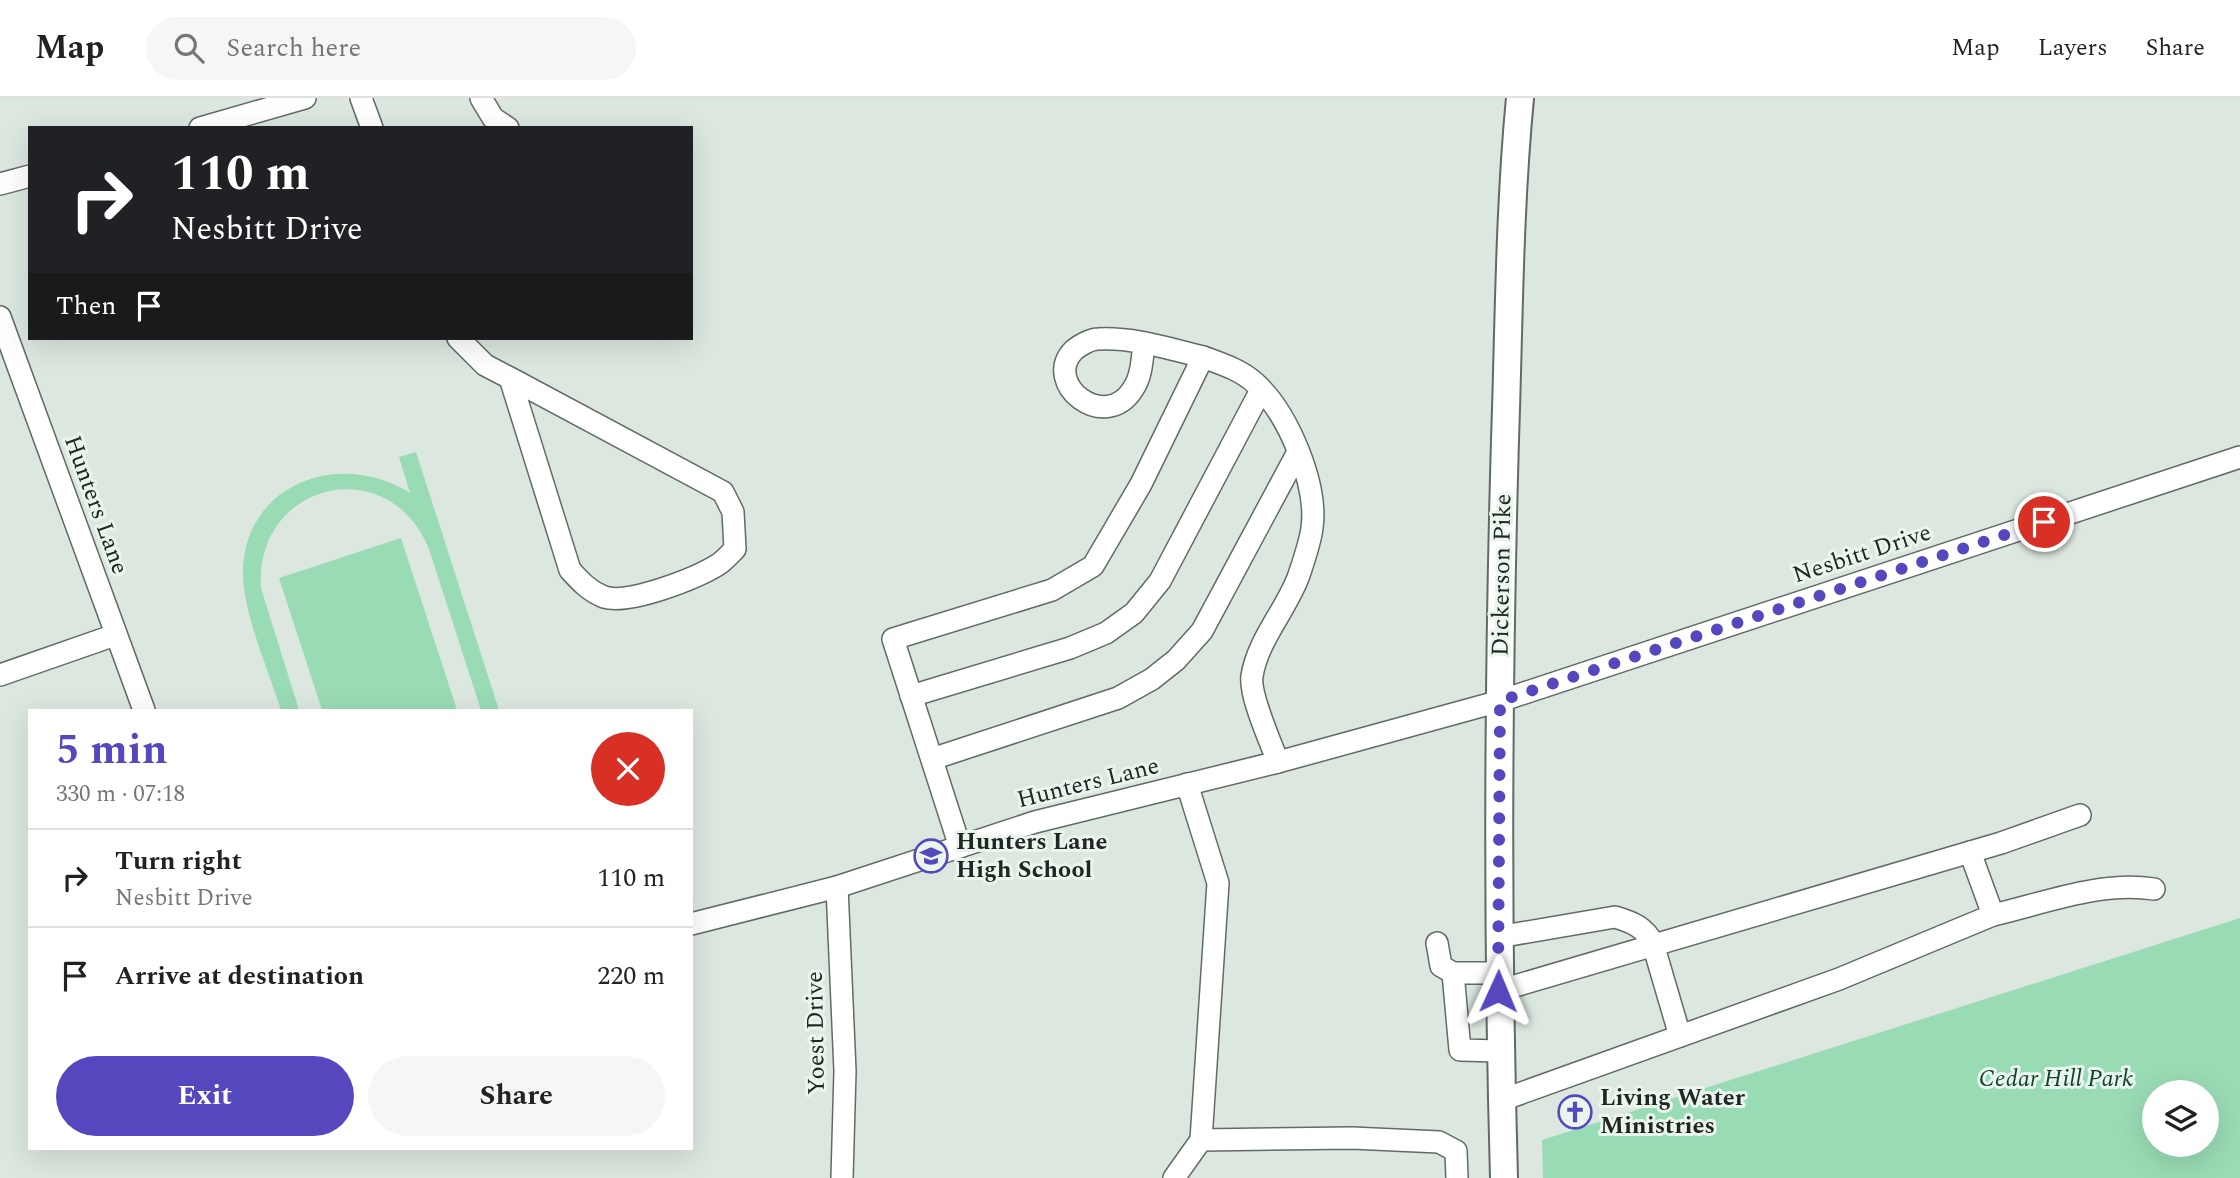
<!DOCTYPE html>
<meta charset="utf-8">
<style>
:root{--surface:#fff;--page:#f6f6f6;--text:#222;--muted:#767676;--line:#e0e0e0;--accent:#5548bf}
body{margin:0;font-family:Spectral,serif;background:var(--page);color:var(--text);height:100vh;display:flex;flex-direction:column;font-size:26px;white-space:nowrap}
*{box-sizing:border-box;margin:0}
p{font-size:23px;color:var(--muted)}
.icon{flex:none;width:38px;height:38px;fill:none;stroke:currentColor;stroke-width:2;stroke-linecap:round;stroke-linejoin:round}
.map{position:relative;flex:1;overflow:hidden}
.panel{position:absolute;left:28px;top:611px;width:665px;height:441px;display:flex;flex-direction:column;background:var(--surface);border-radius:0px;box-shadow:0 7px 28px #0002}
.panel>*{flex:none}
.banner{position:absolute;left:28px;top:28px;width:665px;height:214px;border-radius:0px;box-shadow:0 7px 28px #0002;background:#202124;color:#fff;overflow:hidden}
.fabs{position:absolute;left:2142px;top:982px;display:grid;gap:14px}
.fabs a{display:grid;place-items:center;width:77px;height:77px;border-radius:50%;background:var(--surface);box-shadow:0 7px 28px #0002;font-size:35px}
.pin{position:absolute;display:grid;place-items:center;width:60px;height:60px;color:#fff;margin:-30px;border:4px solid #fff;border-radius:50%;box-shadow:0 2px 7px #0007}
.me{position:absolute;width:77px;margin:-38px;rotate:1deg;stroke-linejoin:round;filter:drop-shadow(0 0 5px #0008)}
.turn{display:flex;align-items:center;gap:24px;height:147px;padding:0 28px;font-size:32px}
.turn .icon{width:91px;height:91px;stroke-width:2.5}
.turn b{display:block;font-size:49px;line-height:60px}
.then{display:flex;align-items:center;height:66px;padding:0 28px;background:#0003;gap:14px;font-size:26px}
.round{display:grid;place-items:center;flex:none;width:74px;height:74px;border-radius:37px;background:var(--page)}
.overview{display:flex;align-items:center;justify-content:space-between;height:119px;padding:0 28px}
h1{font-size:42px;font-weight:700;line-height:52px;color:var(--accent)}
.button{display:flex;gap:14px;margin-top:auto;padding:14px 28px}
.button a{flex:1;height:80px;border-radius:42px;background:var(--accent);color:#fff;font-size:28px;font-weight:700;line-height:80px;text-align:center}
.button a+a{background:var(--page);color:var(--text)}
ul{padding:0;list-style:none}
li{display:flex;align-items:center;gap:21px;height:98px;padding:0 28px;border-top:2px solid var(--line)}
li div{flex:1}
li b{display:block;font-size:26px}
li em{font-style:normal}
header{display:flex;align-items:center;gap:42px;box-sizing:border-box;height:98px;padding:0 35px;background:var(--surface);border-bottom:2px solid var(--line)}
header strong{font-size:33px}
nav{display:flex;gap:38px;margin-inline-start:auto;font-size:24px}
.search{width:490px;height:63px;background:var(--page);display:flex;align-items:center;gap:18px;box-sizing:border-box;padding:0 24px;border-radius:38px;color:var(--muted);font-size:26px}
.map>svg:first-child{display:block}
</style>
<header>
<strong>Map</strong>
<div class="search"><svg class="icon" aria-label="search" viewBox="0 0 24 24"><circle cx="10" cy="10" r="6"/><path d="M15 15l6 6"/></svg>Search here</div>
<nav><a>Map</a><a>Layers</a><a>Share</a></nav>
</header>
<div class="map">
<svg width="2240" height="1080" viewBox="0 0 2240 1080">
<rect width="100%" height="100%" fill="#dce7e0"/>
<g fill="#99dbb4" fill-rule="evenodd">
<path d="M416 354 499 612H481L429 451C389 352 254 384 261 490L299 612H281C269 574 244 517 243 478 241 387 339 350 410 395L399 359Z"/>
<path d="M401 440 457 612H322L279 480Z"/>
<path d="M2240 820V1080H1543L1542 1042ZM2207 994V1046H2154V994Z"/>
</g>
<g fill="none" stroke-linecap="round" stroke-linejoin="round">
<defs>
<g id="minor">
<path d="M361 0 372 30"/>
<path d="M481 0 493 20 508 30"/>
<path d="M200 30 305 0"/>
<path d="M0 86 30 78"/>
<path d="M0 219 144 612"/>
<path d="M458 240 485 267 510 280 723 394 733 414 735 451C730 456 725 462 719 466 697 480 629 507 604 499 589 493 580 483 570 472L510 280"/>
<path d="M1144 245C1142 261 1142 278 1133 291 1105 336 1041 285 1074 252 1080 247 1091 241 1098 241 1133 239 1170 251 1203 259"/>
<path d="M0 577 115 537"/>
<path d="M911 598 1070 550 1106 535 1134 515 1160 483 1261 292"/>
<path d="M932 661 1118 600 1152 581 1176 562 1202 533 1298 354"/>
<path d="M960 749 893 541 1052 492 1093 468 1141 386 1203 259C1222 266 1241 272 1255 285 1288 315 1318 386 1312 430 1310 445 1304 462 1299 477 1287 511 1258 541 1252 578 1249 597 1271 645 1278 664"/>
<path d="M837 789 845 973 842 1080"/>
<path d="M1993 817C2045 805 2100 783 2154 791"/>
<path d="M691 826 837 789 1035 724 1278 664 1500 603 2240 359"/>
<path d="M1498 839 1615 819C1632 824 1645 829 1653 846L1680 938"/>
<path d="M1437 845 1441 868 1453 875H1498"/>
<path d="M1453 875 1460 952 1500 953"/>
<path d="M1498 893 2001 745 2080 717"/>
<path d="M1502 1002 1839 881 1993 817 1970 754"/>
<path d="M1201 1042 1352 1040 1439 1044 1456 1053 1457 1080"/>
<path d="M1174 1080 1201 1042 1218 785 1187 686"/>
</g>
<path id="major" d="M1504 1080C1497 834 1498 588 1505 342 1509 228 1509 114 1520 0"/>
</defs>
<use href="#minor" stroke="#616b65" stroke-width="24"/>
<use href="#major" stroke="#616b65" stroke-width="30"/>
<use href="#minor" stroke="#fff" stroke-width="21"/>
<use href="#major" stroke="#fff" stroke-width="26"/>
</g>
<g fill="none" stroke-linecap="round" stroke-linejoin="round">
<path stroke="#5548bf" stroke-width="12" stroke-dasharray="0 21.6" d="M1498 893 1500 603 2044 424"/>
</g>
<defs>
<symbol id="school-ring" viewBox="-11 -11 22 22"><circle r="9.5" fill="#e9f5ed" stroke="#5548bf" stroke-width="1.5"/><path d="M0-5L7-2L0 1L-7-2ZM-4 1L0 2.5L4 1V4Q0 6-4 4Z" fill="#5548bf"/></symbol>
<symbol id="church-ring" viewBox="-11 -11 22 22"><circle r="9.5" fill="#e9f5ed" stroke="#5548bf" stroke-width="1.5"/><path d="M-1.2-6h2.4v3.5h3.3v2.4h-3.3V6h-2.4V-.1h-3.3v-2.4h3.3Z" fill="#5548bf"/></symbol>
</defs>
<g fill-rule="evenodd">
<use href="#school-ring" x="912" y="739" width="38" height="38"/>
<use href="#church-ring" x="1556" y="995" width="38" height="38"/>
</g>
<g text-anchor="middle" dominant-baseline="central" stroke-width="6" stroke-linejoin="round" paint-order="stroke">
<g font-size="24" fill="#212523" stroke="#e9f5ed">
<text transform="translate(96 407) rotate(70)">Hunters Lane</text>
<text transform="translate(1862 456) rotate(-18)">Nesbitt Drive</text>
<text transform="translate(1502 477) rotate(-89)">Dickerson Pike</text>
<text transform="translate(1088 685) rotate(-14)">Hunters Lane</text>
<text transform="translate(816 935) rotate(-91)">Yoest Drive</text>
</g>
<g font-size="24" font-weight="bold" fill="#212523" stroke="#e9f5ed" text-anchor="start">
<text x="956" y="744">Hunters Lane<tspan x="956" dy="28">High School</tspan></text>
<text x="1600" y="1000">Living Water<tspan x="1600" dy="28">Ministries</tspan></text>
</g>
<g font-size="24" font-style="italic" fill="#0d462b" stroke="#e9f5ed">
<text x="2056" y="981">Cedar Hill Park</text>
</g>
</g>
</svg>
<div class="fabs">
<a><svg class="icon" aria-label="layers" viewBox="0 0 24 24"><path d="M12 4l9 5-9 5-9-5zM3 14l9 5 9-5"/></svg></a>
</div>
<div class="pin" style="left:2044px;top:424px;background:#d93025"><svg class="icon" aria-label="arrive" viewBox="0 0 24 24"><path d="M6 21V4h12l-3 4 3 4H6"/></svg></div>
<svg class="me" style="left:1498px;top:893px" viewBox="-20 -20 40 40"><path d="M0-17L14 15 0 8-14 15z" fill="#5548bf" stroke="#fff" stroke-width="4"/></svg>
<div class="banner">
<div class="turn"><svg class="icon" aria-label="right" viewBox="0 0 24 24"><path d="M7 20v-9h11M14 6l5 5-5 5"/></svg><div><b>110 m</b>Nesbitt Drive</div></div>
<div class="then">Then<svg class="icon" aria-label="arrive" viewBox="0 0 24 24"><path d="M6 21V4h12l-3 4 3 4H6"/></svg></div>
</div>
<section class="panel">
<div class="overview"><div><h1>5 min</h1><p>330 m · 07:18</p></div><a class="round" style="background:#d93025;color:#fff"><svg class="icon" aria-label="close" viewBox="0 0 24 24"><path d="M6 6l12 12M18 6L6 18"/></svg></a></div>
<ul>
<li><svg class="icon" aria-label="right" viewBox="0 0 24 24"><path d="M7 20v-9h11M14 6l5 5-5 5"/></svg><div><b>Turn right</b><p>Nesbitt Drive</p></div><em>110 m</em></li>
<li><svg class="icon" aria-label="arrive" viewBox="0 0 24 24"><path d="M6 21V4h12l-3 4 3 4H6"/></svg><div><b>Arrive at destination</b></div><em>220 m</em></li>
</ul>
<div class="button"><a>Exit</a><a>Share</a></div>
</section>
</div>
